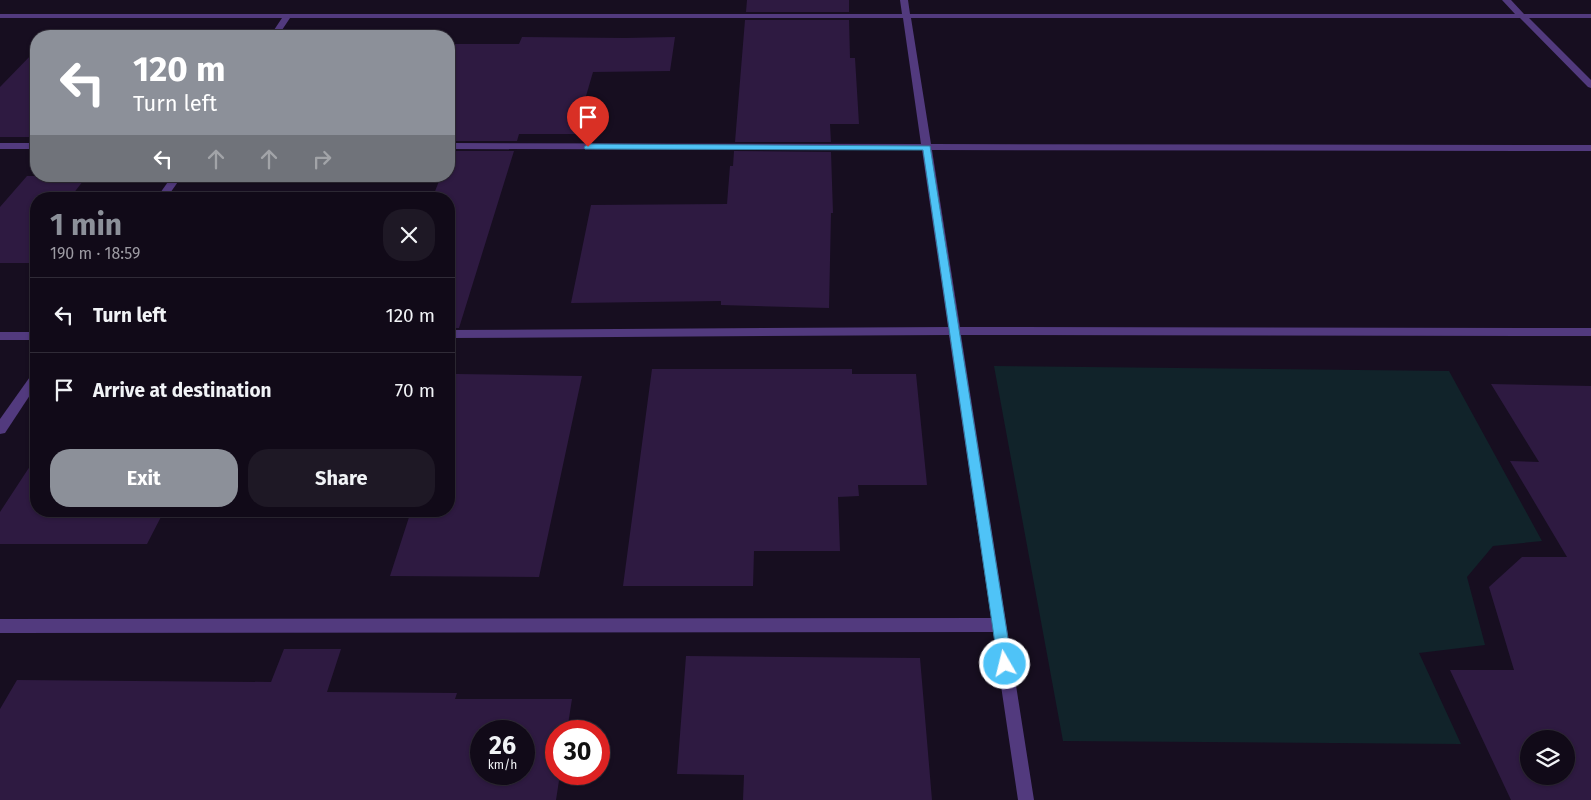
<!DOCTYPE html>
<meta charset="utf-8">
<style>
:root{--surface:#110a18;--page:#1e1825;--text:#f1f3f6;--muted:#9c9aa2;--line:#302b37;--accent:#8c9099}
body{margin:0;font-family:"Fira Sans",sans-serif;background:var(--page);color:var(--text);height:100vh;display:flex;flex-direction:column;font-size:19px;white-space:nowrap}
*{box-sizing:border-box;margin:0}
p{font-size:16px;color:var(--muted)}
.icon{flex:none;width:28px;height:28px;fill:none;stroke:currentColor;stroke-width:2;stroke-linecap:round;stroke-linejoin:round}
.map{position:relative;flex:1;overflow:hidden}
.details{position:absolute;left:30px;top:192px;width:425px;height:325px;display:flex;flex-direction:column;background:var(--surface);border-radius:20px;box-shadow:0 1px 4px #0004,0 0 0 1px var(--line)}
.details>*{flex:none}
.banner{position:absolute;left:30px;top:30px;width:425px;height:152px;border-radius:20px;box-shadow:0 1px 4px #0004,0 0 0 1px var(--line);background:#8c9099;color:#fff;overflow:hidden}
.fabs{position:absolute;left:1520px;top:730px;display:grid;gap:10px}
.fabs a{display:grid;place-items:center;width:55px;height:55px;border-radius:50%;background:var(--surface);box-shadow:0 1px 4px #0004,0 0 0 1px var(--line);font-size:25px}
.speed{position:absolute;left:470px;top:720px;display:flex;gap:10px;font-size:25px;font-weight:700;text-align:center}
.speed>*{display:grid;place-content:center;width:65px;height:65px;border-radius:50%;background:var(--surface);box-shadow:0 1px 4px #0004,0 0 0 1px var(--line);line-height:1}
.speed small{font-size:12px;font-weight:400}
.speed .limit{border:8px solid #d22;background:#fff;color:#111}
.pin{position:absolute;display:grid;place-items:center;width:42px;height:42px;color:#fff;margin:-51px -21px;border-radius:50% 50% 50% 0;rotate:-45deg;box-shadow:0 0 5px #0007}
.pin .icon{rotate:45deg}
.me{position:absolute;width:55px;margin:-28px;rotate:352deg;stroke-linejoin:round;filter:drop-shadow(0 0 4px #0008)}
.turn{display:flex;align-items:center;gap:18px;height:105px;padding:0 20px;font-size:22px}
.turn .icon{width:65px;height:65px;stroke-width:2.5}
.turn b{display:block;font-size:35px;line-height:42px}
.lanes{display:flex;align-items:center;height:48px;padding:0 20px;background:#0003;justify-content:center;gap:25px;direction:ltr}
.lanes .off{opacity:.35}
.round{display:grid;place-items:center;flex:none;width:52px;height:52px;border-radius:20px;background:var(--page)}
.head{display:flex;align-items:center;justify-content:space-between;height:85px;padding:0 20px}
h1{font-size:30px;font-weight:700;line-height:38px;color:var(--accent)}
.primary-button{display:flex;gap:10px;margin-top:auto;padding:10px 20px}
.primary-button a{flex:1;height:58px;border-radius:20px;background:var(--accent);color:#fff;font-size:20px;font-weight:700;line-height:58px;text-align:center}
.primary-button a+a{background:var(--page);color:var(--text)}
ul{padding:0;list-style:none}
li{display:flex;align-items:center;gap:15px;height:75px;padding:0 20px;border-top:1px solid var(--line)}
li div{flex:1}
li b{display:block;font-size:19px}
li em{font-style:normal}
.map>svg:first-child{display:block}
</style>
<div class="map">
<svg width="1591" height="800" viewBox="0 0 1591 800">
<rect width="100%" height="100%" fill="#170e20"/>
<path fill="#11232a" d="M994 366 1449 371 1542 541 1493 546 1467 577 1485 645 1419 653 1461 744 1063 741Z"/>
<g fill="#2e1a41" fill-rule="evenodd">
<path d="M747 0H849V12H746Z"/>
<path d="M745 20H849L850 58H855L859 124H830L831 142H735Z"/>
<path d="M522 37 625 38 675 37 670 71 593 72 575 134H519L517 141H449V44H519Z"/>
<path d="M36 50V137H0V87Z"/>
<path d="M449 151H514L459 328H449V199H432L441 176H449Z"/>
<path d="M734 151 831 152 833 213H831L829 308 721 305V301L571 303 591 205 727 204 730 166H733Z"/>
<path d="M27 176H87L69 199H36V263H0V207Z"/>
<path d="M652 369H852V374H916L927 485H858L859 496 838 497 840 551H754L753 586H623Z"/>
<path d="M456 374 582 376 539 577 390 576 411 511H449V396Z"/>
<path d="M1491 384 1591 386V800H1511L1450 670H1514L1489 587 1522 557H1567L1510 461 1539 462ZM1529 739H1566V776H1529Z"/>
<path d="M36 457V511H164L147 544H0V512Z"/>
<path d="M284 649H341L327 692 457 693 455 699H572L567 731H556V774H560L556 800H0V709L17 680 271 682ZM481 731H524V774H481Z"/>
<path d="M686 656 920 658 932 800H743L744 775 677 774Z"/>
</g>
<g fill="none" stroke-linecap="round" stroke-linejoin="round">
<g fill="#523a7e" fill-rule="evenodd">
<path d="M900 0H908L910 14H1515L1502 0H1511L1524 14H1591V18H1529L1591 80V88L1588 87 1520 18H911L931 144 1591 145V151L932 150 960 327 1591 328V336L961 335 1034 800H1018L993 632 0 633V619L991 618 949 335 449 338V330L948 327 922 150 449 149V143L921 144 903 18H290L278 36H270L282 18H0V14H902Z"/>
<rect x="0" y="143" width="36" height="6"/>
<path d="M172 176H182L166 199H156Z"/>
<rect x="0" y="332" width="36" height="8"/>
<path d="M36 372V386L5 433 0 434V419L32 374Z"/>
</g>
</g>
<path fill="#4fc3f7" stroke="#337fa1" d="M588 144 930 146 1012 664 1010 669 1005 671 1000 669 998 664 923 150 585 149 584 147Z"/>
</svg>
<div class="fabs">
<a><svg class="icon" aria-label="layers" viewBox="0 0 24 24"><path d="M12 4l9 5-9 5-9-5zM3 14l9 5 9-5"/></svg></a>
</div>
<div class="speed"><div>26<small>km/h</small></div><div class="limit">30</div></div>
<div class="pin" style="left:588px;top:147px;background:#d93025"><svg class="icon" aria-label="arrive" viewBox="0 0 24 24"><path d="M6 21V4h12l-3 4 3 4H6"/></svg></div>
<svg class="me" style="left:1005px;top:664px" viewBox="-20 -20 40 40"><circle r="17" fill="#4fc3f7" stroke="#fff" stroke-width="3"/><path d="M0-11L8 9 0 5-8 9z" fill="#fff"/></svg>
<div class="banner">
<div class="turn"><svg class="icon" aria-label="left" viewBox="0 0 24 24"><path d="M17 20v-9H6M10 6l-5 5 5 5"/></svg><div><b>120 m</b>Turn left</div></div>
<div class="lanes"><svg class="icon" aria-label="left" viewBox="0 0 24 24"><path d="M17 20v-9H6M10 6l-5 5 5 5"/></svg><svg class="icon off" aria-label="ahead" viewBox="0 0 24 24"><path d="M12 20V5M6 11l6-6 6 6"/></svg><svg class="icon off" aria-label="ahead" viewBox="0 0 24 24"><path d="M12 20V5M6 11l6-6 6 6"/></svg><svg class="icon off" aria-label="right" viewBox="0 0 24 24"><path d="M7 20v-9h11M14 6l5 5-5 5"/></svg></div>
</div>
<section class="details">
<div class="head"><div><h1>1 min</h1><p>190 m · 18:59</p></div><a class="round"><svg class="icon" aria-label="close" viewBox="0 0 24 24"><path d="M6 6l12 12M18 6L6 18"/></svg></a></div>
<ul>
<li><svg class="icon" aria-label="left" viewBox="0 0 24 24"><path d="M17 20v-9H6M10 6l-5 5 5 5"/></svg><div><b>Turn left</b></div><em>120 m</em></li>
<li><svg class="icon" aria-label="arrive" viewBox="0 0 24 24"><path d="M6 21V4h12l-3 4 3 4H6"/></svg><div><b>Arrive at destination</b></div><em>70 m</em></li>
</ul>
<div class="primary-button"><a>Exit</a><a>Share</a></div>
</section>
</div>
